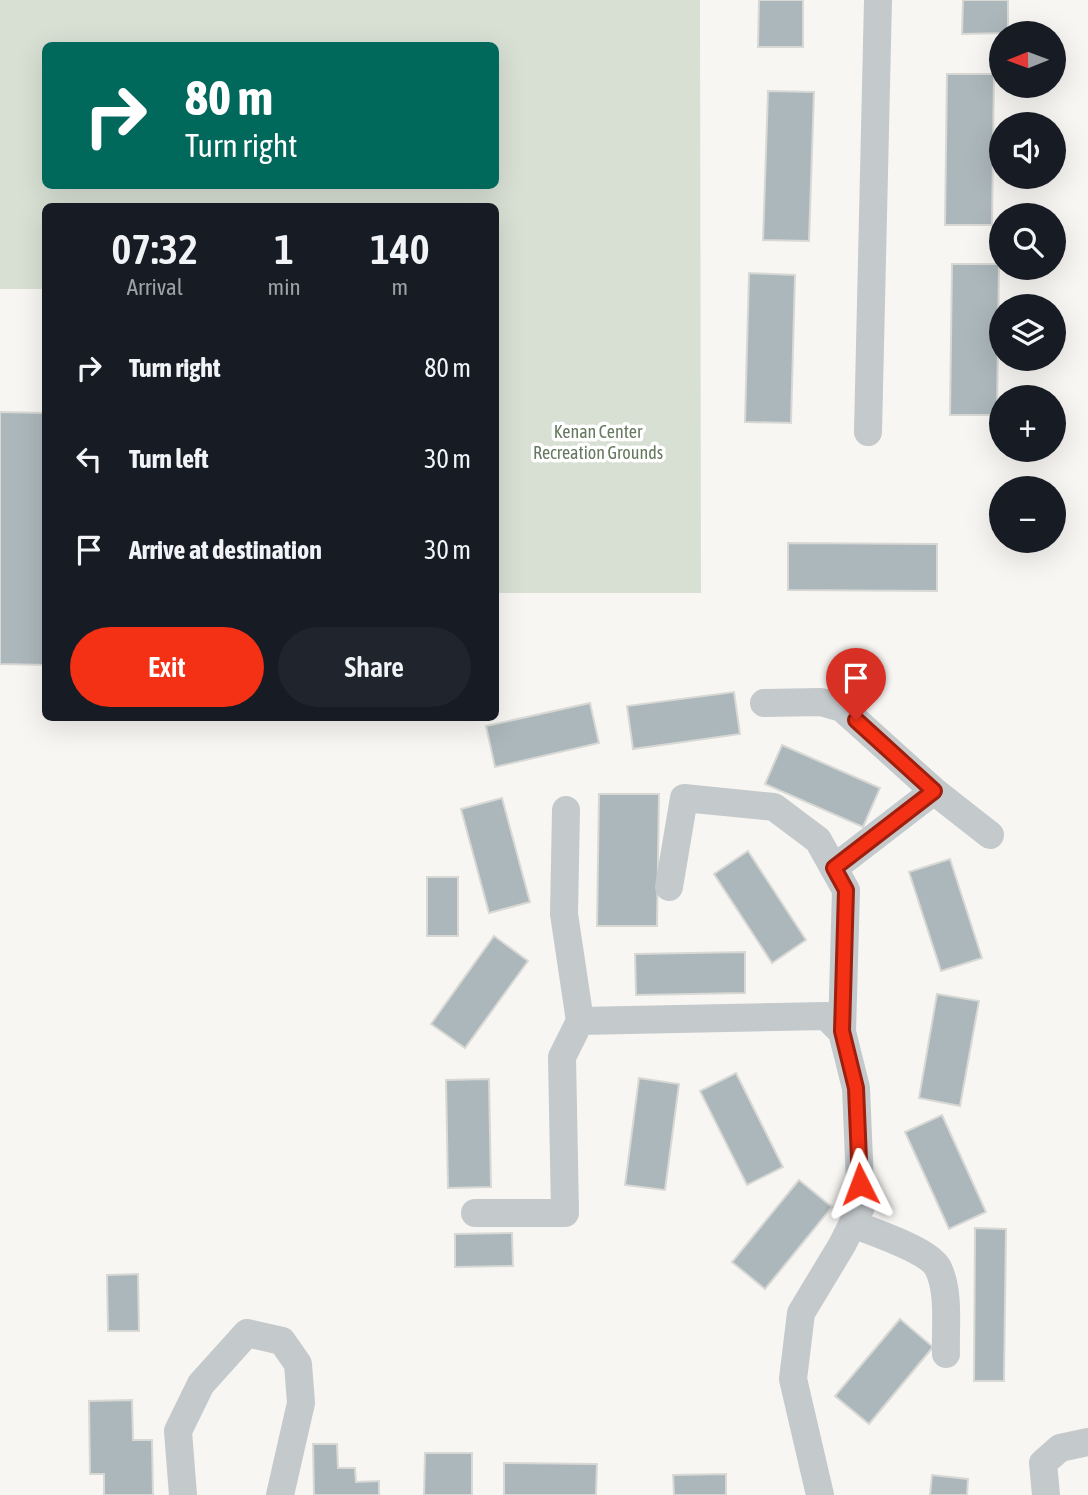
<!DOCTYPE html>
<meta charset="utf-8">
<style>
:root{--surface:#171b24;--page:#20242c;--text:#f1f3f6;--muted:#9ea1a6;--accent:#f43015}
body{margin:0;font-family:"Asap Condensed",sans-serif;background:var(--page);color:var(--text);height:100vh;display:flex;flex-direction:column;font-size:26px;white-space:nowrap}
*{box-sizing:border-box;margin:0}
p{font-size:23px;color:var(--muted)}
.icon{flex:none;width:38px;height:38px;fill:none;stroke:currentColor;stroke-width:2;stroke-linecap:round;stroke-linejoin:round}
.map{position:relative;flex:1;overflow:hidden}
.panel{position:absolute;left:42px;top:203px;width:457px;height:518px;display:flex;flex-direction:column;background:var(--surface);border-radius:10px;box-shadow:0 7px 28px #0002}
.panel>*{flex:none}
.hud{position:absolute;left:42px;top:42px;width:457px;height:147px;border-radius:10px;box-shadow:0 7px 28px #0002;background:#00695c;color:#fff;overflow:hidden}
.needle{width:46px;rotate:269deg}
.controls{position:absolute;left:989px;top:21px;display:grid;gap:14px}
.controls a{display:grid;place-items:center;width:77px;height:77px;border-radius:50%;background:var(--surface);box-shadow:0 7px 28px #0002;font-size:35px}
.pin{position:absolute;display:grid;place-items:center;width:60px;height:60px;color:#fff;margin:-72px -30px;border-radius:50% 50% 50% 0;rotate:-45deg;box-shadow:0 0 7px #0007}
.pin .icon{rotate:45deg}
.me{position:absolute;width:77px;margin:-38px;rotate:357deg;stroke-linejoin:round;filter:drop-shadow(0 0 5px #0008)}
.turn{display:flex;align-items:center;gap:24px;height:147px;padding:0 28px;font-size:32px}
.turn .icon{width:91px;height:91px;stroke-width:2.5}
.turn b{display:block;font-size:49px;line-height:60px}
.eta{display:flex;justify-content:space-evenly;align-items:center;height:119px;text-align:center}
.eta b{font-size:42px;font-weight:600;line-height:49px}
.action{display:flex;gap:14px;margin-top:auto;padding:14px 28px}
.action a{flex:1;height:80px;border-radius:42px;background:var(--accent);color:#fff;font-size:28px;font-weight:600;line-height:80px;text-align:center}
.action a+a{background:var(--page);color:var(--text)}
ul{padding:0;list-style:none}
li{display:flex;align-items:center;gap:21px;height:91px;padding:0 28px}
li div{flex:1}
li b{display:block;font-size:26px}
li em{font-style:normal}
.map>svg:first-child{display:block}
</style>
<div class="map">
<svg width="1088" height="1495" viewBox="0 0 1088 1495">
<rect width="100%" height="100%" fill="#f7f6f3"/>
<path fill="#d8dfd3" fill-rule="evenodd" d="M0 0H700L701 593H495V206H46L45 289H0ZM46 46H495V186H46Z"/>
<g fill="#acb7bb" stroke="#d8d8d5" stroke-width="2">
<path d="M759 0H803V47H758Z"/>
<path d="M963 0H1008V33L962 34Z"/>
<path d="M947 74H994L992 225H945Z"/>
<path d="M768 91 814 92 809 241 763 240Z"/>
<path d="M952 264H999L997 415H950Z"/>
<path d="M749 273 795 275 791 423 745 422Z"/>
<path d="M0 412 46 413V665L0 664Z"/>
<path d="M788 543 937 544V591L788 590Z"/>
<path d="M734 692 740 734 633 749 627 706Z"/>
<path d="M590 703 599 743 495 767 486 726Z"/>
<path d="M782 745 880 788 863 827 765 784Z"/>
<path d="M599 794H659L657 926H597Z"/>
<path d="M502 798 530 902 489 913 461 809Z"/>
<path d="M748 851 806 940 772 963 714 874Z"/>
<path d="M950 859 982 958 941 971 909 872Z"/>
<rect x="427" y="877" width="31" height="59"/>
<path d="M494 936 528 961 465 1048 431 1024Z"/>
<path d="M745 952V993L636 995 635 954Z"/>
<path d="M937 994 979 1001 960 1106 919 1098Z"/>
<path d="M736 1073 783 1167 747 1185 700 1091Z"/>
<path d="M639 1078 679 1084 665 1190 625 1185Z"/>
<path d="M489 1079 491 1187 448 1188 446 1080Z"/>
<path d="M942 1115 986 1212 949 1229 905 1132Z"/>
<path d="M799 1180 832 1207 765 1289 732 1262Z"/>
<path d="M975 1228 1006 1229 1004 1381H974Z"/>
<path d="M512 1233 513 1266 455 1267V1234Z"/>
<path d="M138 1274 139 1331H108L107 1275Z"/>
<path d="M900 1319 933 1347 869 1424 835 1396Z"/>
<path d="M132 1400 133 1440H152L153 1495H104V1474H90L89 1401Z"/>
<path d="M313 1444H337L338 1468H355L356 1482 379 1481V1495H314Z"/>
<path d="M425 1453H472V1495H424Z"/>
<path d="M504 1463 597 1464 596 1495H504Z"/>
<path d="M726 1474V1495H674L673 1475Z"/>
<path d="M932 1475 968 1479 967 1495H930Z"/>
</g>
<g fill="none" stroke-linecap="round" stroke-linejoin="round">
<g stroke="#c4c9cc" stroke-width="28">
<path d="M868 432 878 0"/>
<path d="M764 703 821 702 842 708 934 791"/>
<path d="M566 810 564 914 580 1021"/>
<path d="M834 868 934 791 990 835"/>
<path d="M669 887 684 798 774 807 818 840 846 890 842 1032"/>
<path d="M475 1213H565L562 1057 580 1021 826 1016 842 1032 856 1088 861 1207 842 1245 801 1313 793 1379 820 1495"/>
<path d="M853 1224C872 1232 929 1250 938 1268 950 1292 945 1328 946 1354"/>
<path d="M183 1495 178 1431 201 1384 247 1333 282 1341 298 1364 301 1403 280 1495"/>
<path d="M1046 1495 1043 1463 1060 1448 1088 1442"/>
</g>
</g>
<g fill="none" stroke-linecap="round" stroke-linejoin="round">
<defs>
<path id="route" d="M856 720 934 791 834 868 846 890 842 1031 856 1088 860 1184"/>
</defs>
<use href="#route" stroke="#9f1f0e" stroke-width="18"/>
<use href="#route" stroke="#f43015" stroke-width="12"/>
</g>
<g text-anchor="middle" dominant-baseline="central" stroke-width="7" stroke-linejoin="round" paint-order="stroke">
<g font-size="18" fill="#66785e" stroke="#fff">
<text x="598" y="431">Kenan Center<tspan x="598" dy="21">Recreation Grounds</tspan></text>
</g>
</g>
</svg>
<div class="controls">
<a><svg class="needle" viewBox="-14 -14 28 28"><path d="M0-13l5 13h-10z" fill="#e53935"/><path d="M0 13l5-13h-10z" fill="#9ea1a6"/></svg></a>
<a><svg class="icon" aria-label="sound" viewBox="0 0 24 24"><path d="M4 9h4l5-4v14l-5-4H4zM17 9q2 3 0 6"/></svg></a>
<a><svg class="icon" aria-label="search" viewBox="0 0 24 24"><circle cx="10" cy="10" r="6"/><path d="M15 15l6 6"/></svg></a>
<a><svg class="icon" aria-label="layers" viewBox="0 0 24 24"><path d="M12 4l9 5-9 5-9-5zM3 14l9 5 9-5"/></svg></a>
<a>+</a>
<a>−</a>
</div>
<div class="pin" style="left:856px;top:720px;background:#d93025"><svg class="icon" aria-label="arrive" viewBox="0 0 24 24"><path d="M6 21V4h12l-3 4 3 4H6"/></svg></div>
<svg class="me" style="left:860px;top:1184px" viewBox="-20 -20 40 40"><path d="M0-17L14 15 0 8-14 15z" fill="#f43015" stroke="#fff" stroke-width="4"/></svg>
<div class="hud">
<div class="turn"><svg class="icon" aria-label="right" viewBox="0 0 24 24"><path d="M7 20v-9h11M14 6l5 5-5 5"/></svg><div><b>80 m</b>Turn right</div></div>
</div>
<section class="panel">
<div class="eta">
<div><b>07:32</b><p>Arrival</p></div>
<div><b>1</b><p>min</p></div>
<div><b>140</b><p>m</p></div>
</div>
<ul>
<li><svg class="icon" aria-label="right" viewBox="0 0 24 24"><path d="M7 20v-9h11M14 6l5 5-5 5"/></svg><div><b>Turn right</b></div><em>80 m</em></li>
<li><svg class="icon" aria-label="left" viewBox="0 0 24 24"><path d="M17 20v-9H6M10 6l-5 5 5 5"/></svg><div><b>Turn left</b></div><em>30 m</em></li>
<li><svg class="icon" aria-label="arrive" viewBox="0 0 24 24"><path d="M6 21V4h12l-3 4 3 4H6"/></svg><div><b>Arrive at destination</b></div><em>30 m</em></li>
</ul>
<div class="action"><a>Exit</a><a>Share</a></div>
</section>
</div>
